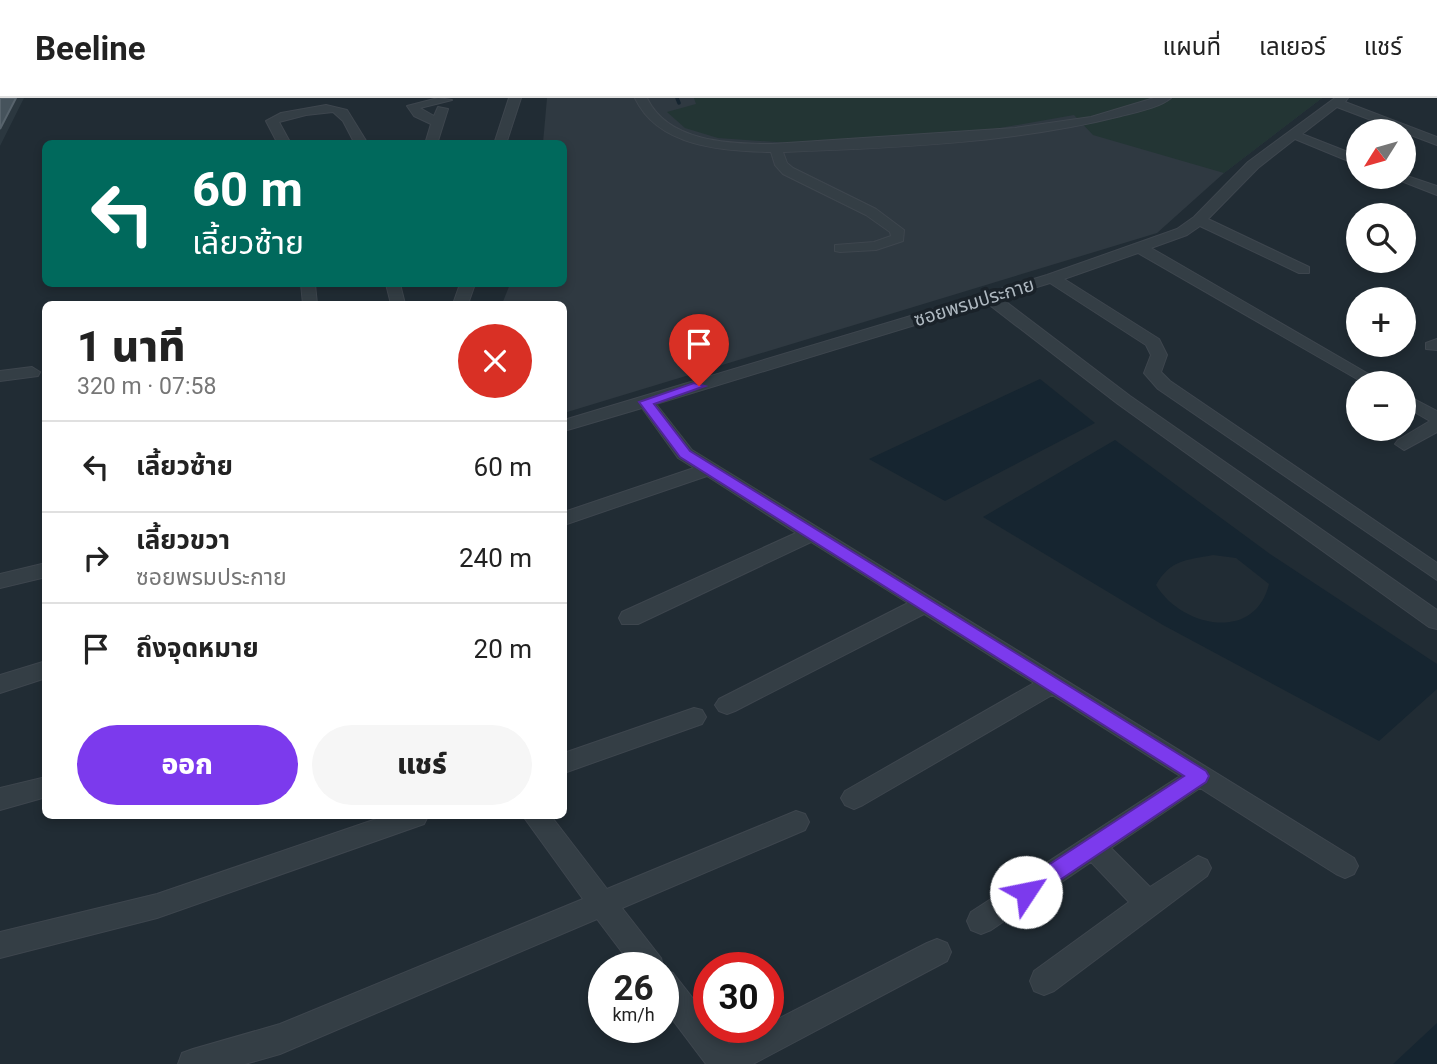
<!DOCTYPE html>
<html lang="th">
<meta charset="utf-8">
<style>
:root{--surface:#fff;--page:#f6f6f6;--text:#222;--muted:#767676;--line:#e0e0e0;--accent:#7c3aed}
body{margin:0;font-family:Roboto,"Noto Sans Thai",sans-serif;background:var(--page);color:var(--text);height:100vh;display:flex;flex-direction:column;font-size:26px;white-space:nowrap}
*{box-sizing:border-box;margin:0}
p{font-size:23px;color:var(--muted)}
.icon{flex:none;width:38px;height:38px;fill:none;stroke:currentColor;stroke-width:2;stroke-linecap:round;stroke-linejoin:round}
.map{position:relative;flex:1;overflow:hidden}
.sheet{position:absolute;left:42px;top:203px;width:525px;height:518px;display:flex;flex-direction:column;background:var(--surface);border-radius:10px;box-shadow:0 4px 10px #0003}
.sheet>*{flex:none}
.top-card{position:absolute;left:42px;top:42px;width:525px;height:147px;border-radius:10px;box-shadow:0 4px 10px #0003;background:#00695c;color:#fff;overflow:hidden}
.needle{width:46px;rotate:233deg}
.tools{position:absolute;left:1346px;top:21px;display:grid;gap:14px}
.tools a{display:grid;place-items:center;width:70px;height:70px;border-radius:50%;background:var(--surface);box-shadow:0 4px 10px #0003;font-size:35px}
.speed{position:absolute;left:588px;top:854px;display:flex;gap:14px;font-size:35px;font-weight:700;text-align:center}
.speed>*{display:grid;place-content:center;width:91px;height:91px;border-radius:50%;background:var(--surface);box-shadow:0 4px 10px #0003;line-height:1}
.speed small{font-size:18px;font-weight:400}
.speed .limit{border:10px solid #d22;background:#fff;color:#111}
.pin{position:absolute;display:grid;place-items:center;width:60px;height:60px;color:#fff;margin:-72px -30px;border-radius:50% 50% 50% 0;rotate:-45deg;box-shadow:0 0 7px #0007}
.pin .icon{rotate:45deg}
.me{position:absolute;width:77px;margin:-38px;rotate:56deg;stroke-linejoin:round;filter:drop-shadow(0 0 5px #0008)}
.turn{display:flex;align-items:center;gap:24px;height:147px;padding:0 35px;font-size:32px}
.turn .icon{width:91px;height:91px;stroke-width:2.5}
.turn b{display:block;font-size:49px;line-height:60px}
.round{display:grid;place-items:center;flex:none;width:74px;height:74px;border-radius:37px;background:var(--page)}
.summary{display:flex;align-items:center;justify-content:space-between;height:119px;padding:0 35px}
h1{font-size:42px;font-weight:800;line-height:52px}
.primary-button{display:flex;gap:14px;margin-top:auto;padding:14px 35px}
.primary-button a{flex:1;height:80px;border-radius:42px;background:var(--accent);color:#fff;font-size:28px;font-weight:800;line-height:80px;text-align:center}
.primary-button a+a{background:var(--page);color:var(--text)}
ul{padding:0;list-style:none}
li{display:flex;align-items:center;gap:21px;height:91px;padding:0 35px;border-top:2px solid var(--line)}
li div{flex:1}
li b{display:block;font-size:26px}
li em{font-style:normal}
header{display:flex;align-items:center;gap:42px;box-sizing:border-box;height:98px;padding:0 35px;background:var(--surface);border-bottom:2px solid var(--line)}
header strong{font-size:33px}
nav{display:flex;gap:38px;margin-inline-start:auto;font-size:24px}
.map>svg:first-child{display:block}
</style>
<header>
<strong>Beeline</strong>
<nav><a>แผนที่</a><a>เลเยอร์</a><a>แชร์</a></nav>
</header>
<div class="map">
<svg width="1437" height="966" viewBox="0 0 1437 966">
<rect width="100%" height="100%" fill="#212c34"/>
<path fill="#2f3941" d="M547 0H1322L1224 75 1157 135 564 315V206H502L510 186H564V46L543 45Z"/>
<path fill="#233534" d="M694 0H1322L1224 75 1093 37 1074 17 994 31 791 45 718 40 685 30 667 14 696 6Z"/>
<g fill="#162530" fill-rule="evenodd">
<path d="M1040 281 1095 325 945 403 869 361Z"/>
<path d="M1115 342 1270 456 1437 566V591L1379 643 1163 527 983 419ZM1213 457 1236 460 1269 486C1255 545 1181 529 1156 487 1170 462 1186 462 1213 457Z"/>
<path d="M1437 925V966H1393Z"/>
</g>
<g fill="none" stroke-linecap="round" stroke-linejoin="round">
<path stroke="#162530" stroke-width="3.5" d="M677 0 679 5"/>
<defs>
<g id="minor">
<path d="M438 0 452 2 420 10 434 18 438 9 448 11 437 46H425L431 26 414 18 407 8Z"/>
<path d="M509 0H521L506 46H494Z"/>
<path d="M635 0H647C668 44 729 46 772 46L1015 30 1091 19 1154 0H1171C1159 10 1136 14 1121 18 1015 45 892 50 783 54L787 65 793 70 876 111 904 132 903 143 876 152 840 154 835 153V147L874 144 891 138 890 134 866 117 783 76 775 67 771 54C723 53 658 49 635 0Z"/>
<path d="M1335 0H1348L1345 4 1437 39V47L1337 9 1302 36 1358 58V67L1295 41 1258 70 1208 121 1309 169V175H1299L1200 128 1187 137 1151 150 1384 285H1364L1138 155 1064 181 1159 241 1167 257 1161 274 1170 283 1437 465V482L1158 291 1144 275 1151 257 1146 247 1050 185 1001 200 1130 298 1437 512V531L1429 529 1118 306 987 205 656 306 692 352 1354 760 1358 768 1354 776 1345 780 1336 776 1200 690 1111 750 1150 789 1198 758 1207 762 1211 770 1207 778 1054 893 1044 897 1034 893 1030 883 1034 873 1129 804 1091 764 991 832 981 836 971 832 967 823 971 814 1180 678 1052 597 863 707 854 711 845 707 841 700 845 693 1034 585 924 516 735 613 727 616 719 613 715 607 719 601 908 505 811 444 638 526H622L619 520 622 514 796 435 707 378 564 427V414L694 370 678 360 642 310 564 333V322L1047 177 1177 131 1194 119 1248 64Z"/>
<path d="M326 7 347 12 368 46H355L343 23 333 14 306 17 279 24 291 46H278L266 23 281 15Z"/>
<path d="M1404 77 1437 88V97L1391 79Z"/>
<path d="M301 186H315L317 206H303Z"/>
<path d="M386 186H400L405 206H391Z"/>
<path d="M460 186H475L468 206H453Z"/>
<path d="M1437 241V252L1426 251V245Z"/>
<path d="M32 269 40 274 38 278 0 283V273Z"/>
<path d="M1404 296 1437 313V334L1404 352 1395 346 1398 342 1430 323 1404 308Z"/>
<path d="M46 465V479L0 490V476Z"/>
<path d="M46 563V580L0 595V577Z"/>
<path d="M694 610 702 612 706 619 702 626 564 675V655Z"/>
<path d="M46 679V699L0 712V690Z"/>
<path d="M796 713 805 716 809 724 805 732 622 810 661 860 664 872 673 875 709 921V929H715L729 946 762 929H768V926L927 845 937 841 947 845 951 854 947 863 753 966H706L663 909V870H634L597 821 280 956 245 966H178L182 955 193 951 280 926 583 801 523 718H551L607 791Z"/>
<path d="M385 718H428L424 726 157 820 0 860V834L157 796Z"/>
</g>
</defs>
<use href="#minor" stroke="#3e464e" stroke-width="2"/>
<use href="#minor" fill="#343e45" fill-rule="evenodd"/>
</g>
<path fill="#2b373f" d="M16 0H24L0 48V31Z"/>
<path fill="#46535c" stroke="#57636c" stroke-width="2" d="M0 0H16L0 31Z"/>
<path fill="#7c3aed" stroke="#51269a" stroke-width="2" d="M694 285 705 288 654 306 690 353 1206 673 1209 678 1206 684 1033 800 1026 803 1018 800 1015 794 1018 787 1184 678 680 359 639 304Z"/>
<g text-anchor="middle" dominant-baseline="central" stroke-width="7" stroke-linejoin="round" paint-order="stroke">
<g font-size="19" fill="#afb9c1" stroke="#1a2229">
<text transform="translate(974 204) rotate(-17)">ซอยพรมประกาย</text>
</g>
</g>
</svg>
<div class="tools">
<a><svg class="needle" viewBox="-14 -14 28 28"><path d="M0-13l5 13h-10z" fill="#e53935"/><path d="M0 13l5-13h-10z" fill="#767676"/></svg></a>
<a><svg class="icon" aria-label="search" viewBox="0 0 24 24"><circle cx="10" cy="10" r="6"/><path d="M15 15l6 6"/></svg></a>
<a>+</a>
<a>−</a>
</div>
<div class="speed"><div>26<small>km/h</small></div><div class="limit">30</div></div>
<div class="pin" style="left:699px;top:288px;background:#d93025"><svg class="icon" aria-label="arrive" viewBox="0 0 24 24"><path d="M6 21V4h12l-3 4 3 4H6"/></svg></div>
<svg class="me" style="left:1026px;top:794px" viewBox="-20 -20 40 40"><circle r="19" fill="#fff"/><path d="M0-13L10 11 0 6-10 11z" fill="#7c3aed"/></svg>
<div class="top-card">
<div class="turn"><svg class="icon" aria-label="left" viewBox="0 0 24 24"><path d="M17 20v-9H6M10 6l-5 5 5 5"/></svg><div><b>60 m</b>เลี้ยวซ้าย</div></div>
</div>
<section class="sheet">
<div class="summary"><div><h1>1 นาที</h1><p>320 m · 07:58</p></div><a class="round" style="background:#d93025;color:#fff"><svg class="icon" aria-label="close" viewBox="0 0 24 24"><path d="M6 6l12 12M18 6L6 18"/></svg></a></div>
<ul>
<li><svg class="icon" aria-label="left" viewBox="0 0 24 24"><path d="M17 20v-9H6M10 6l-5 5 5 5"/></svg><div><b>เลี้ยวซ้าย</b></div><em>60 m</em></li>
<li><svg class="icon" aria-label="right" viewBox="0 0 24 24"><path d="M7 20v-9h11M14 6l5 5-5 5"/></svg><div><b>เลี้ยวขวา</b><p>ซอยพรมประกาย</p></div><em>240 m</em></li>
<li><svg class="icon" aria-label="arrive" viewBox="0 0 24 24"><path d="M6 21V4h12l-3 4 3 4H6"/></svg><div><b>ถึงจุดหมาย</b></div><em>20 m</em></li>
</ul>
<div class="primary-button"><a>ออก</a><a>แชร์</a></div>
</section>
</div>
